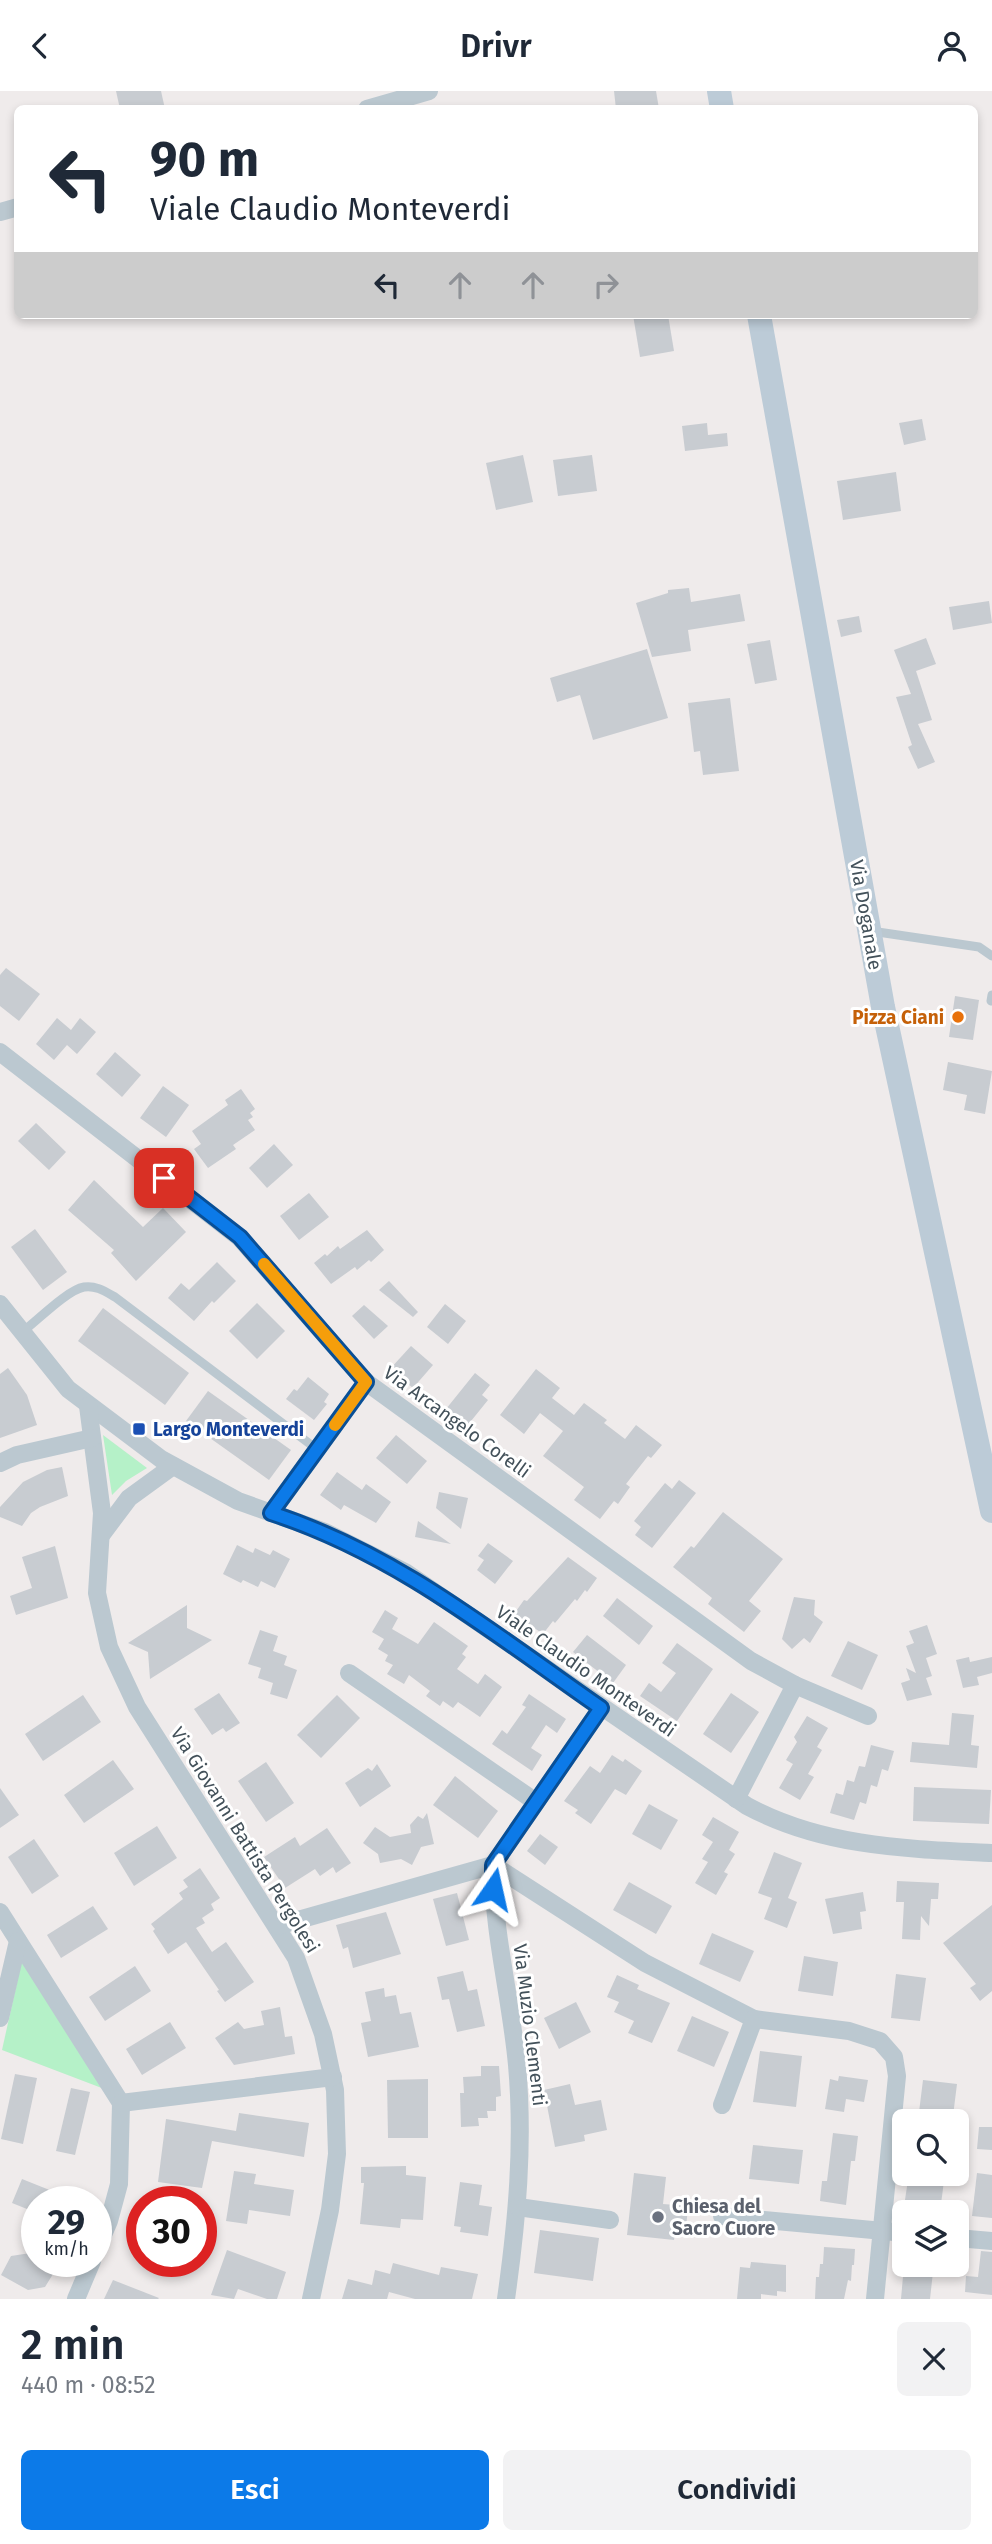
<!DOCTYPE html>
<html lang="it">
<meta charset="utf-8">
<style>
:root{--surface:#fff;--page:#f2f2f3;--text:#1f2937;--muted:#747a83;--accent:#0c7ae8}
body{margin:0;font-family:"Fira Sans",sans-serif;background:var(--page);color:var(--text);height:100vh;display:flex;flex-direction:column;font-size:26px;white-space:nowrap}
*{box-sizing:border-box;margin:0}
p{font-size:23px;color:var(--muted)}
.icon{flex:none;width:38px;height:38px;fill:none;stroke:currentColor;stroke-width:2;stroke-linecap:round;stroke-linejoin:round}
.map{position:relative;height:2208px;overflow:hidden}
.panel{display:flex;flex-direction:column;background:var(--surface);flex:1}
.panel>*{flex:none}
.banner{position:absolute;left:14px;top:14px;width:964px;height:214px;border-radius:10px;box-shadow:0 4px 10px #0003;background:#fff;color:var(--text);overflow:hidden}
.controls{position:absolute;left:892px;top:2018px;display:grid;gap:14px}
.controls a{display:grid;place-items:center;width:77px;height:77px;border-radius:10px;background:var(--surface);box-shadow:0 4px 10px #0003;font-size:35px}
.speed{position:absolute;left:21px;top:2095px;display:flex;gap:14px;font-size:35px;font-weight:700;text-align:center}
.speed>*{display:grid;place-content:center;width:91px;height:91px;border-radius:50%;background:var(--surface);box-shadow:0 4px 10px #0003;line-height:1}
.speed small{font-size:18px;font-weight:400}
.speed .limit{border:10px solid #d22;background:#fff;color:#111}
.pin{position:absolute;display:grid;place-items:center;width:60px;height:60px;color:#fff;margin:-30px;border-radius:14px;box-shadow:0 4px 10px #0006}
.me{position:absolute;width:77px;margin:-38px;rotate:11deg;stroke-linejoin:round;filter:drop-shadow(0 0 5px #0008)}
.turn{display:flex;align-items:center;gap:24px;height:147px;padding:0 21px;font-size:32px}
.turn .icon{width:91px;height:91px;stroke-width:2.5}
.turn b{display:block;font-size:49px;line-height:60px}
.lanes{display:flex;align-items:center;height:66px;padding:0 21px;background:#0003;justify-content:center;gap:35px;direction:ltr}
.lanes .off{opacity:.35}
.round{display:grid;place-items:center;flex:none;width:74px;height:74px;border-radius:10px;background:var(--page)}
.overview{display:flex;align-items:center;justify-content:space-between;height:119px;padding:0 21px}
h1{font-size:42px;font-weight:600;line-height:52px}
.button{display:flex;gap:14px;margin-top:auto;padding:14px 21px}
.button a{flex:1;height:80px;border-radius:10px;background:var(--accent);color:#fff;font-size:28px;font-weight:600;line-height:80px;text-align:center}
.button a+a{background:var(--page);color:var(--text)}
header{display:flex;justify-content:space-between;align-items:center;height:91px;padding:0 21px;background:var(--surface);font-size:32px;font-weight:600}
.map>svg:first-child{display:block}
</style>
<header><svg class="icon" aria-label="back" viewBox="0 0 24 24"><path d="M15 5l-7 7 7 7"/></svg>Drivr<svg class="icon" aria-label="person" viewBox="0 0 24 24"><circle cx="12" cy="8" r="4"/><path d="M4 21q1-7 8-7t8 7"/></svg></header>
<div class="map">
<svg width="992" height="2208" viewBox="0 0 992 2208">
<rect width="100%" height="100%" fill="#efebeb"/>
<g fill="#b5f1c8">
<path d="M103 1344 147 1377 126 1390 112 1404Z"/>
<path d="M22 1869 107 1999 2 1959Z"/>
</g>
<g fill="#c8ccd1">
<path d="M116 0H161L165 18H120Z"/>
<path d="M614 0H656L659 18H616Z"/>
<path d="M633 224H668L674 260 640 266Z"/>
<path d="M922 328 926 349 904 354 899 332Z"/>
<path d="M707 332 708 344 727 342 728 355 685 360 682 335Z"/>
<path d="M523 364 533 411 496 419 486 372Z"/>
<path d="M592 364 597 400 558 405 553 369Z"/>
<path d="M896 381 901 420 843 429 837 390Z"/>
<path d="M689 497 691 511 740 503 745 530 688 539 691 560 652 566 636 512 668 502V499Z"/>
<path d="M989 510 992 532 953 539 949 516Z"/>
<path d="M859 525 862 541 841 546 837 529Z"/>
<path d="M926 547 936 573 916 580 932 629 918 633 935 671 918 678 908 656 912 654 896 606 911 603 894 559Z"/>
<path d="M770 549 777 589 755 593 747 553Z"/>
<path d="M647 558 668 627 593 649 580 604 557 611 550 587Z"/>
<path d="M730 607 739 680 703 684 700 660 694 661 688 612Z"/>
<path d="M6 877 40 903 19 930 0 915V884Z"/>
<path d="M955 905 979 909 973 949 949 946Z"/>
<path d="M57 927 71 939 80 927 96 941 77 963 67 954 54 969 36 953Z"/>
<path d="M115 961 141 984 122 1006 96 983Z"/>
<path d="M948 971 992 980 985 1023 964 1019 967 1004 943 999Z"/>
<path d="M163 995 189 1014 166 1046 140 1027Z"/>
<path d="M241 998 255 1018 250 1022 253 1026 248 1029 255 1039 233 1054 236 1058 208 1077 194 1058 201 1053 192 1040 228 1014 225 1009Z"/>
<path d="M36 1032 66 1061 49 1079 18 1050Z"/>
<path d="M274 1053 293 1074 267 1097 249 1077Z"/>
<path d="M94 1089 143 1136 163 1117 186 1141 136 1190 111 1162 114 1159 68 1119Z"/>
<path d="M309 1102 329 1126 299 1149 280 1125Z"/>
<path d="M35 1138 67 1181 43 1199 11 1156Z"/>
<path d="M367 1139 384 1159 371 1171 369 1169 357 1179 355 1176 331 1193 314 1172 325 1163 327 1165 338 1155 340 1158Z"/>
<path d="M217 1171 236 1190 214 1212 212 1210 194 1230 168 1207 181 1192 189 1199Z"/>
<path d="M389 1190 418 1221 413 1226 379 1199Z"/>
<path d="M257 1212 285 1240 257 1268 229 1240Z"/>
<path d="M445 1213 466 1230 448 1253 427 1236Z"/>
<path d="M364 1214 388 1235 374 1248 352 1225Z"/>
<path d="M103 1217 189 1282 165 1314 78 1250Z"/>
<path d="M411 1255 433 1274 413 1297 390 1278Z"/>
<path d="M8 1277 27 1304 37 1334 0 1347V1283Z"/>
<path d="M536 1278 560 1297 552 1307 574 1324 584 1312 607 1329 604 1332 625 1348 636 1334 662 1354 651 1367 648 1365 626 1393 630 1396 618 1413 614 1410 600 1428 574 1409 584 1396 543 1365 563 1340 540 1322 524 1343 500 1324Z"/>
<path d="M475 1282 490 1294 482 1304 488 1309 467 1335 446 1318Z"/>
<path d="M308 1286 329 1303 324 1311 327 1313 314 1329 286 1308 294 1298 297 1300Z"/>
<path d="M208 1300 291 1359 269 1389 186 1330Z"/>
<path d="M396 1344 427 1370 407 1393 376 1367Z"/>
<path d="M62 1376 68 1405 40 1416 31 1422 22 1435 0 1426V1416L23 1391 47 1379Z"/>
<path d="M337 1381 362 1399 366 1393 391 1411 376 1432 344 1414 341 1419 320 1404Z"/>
<path d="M679 1389 696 1402 652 1457 635 1444 641 1436 634 1430 665 1392 672 1398Z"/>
<path d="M439 1401 468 1407 461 1438 436 1417Z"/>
<path d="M723 1421 783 1468 749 1510 761 1520 744 1541 708 1513 712 1507 673 1476 691 1455 694 1457Z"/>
<path d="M418 1430 451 1453 415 1446Z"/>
<path d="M488 1452 513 1470 495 1493 477 1479 484 1469 478 1465Z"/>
<path d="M237 1454 253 1462 255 1457 270 1464 273 1459 290 1468 275 1497 261 1490 258 1496 243 1489 241 1492 223 1483Z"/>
<path d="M55 1455 68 1507 16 1524 10 1505 32 1497 22 1466Z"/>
<path d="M568 1466 597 1487 587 1501 585 1499 577 1510 575 1508 555 1532 553 1530 543 1543 514 1523 524 1509 527 1510Z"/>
<path d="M794 1506 815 1509 814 1524 823 1531 810 1552 804 1547 792 1558 782 1548Z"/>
<path d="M617 1507 653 1535 639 1554 603 1525Z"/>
<path d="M187 1514V1537L212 1549 150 1588 148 1561 128 1552Z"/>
<path d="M385 1519 398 1527 392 1538 418 1553 434 1531 468 1555 462 1563 466 1566 457 1578 478 1593 485 1583 502 1596 480 1626 458 1611 453 1617 443 1610 440 1615 426 1605 430 1600 409 1584 404 1593 387 1583 393 1574 385 1570 388 1564 378 1558 384 1548 372 1541Z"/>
<path d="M927 1534 937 1563 926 1567 932 1585 926 1587 932 1604 907 1610 901 1592 910 1589 906 1577 916 1582 906 1555 914 1552 909 1540Z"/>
<path d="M260 1539 278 1545 273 1560 287 1565 284 1574 297 1579 287 1608 270 1603 273 1592 258 1587 261 1577 248 1573Z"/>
<path d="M587 1544 626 1574 613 1592 573 1561Z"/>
<path d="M848 1550 878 1564 862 1599 831 1585Z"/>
<path d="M677 1552 713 1578 677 1630 640 1605 649 1592 661 1601 676 1582 662 1572Z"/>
<path d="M969 1566 970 1571 992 1566V1582L977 1586 979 1594 963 1597 956 1569Z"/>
<path d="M219 1602 240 1632 226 1641 223 1637 212 1644 194 1618Z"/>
<path d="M731 1602 759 1621 731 1662 703 1643Z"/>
<path d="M529 1603 566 1628 557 1642 546 1634 531 1657 542 1664 532 1680 492 1653 502 1639 507 1643 526 1616 522 1614Z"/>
<path d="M83 1604 101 1631 43 1670 25 1643Z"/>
<path d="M337 1604 360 1627 321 1667 297 1644Z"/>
<path d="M952 1622 974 1624 971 1654 979 1655 977 1677 910 1671 912 1651 949 1654Z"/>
<path d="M807 1625 828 1637 817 1656 822 1659 808 1683 814 1686 800 1709 779 1697 793 1673 786 1669 797 1651 794 1646Z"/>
<path d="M871 1654 894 1660 888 1680 882 1678 877 1696 871 1694 866 1713 860 1711 854 1729 830 1722 836 1702 843 1704 847 1689 854 1691 859 1675 865 1676Z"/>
<path d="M612 1664 623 1671 625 1668 642 1680 626 1704 615 1698 591 1733 575 1722 578 1719 564 1710 590 1675 600 1682Z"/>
<path d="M113 1669 134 1698 84 1732 64 1704Z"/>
<path d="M266 1671 294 1712 266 1731 238 1690Z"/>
<path d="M377 1673 391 1695 360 1716 345 1692 368 1677 372 1680Z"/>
<path d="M455 1685 498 1720 478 1747 433 1714Z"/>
<path d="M914 1696 991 1699 989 1733 913 1730Z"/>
<path d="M0 1697 19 1724 0 1737Z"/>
<path d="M649 1713 678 1729 661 1759 632 1743Z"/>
<path d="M427 1722 434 1753 421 1756 412 1774 401 1768 380 1772 378 1763 363 1752 375 1736 390 1746 411 1742 410 1734 418 1725 423 1728Z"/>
<path d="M713 1726 739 1741 729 1759 735 1763 724 1781 728 1783 716 1804 695 1792 708 1771 702 1768 713 1751 702 1744Z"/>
<path d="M157 1735 177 1767 134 1795 114 1762Z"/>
<path d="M327 1737 351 1772 336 1782 333 1776 320 1785 315 1778 285 1797 264 1766 295 1746 300 1755Z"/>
<path d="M540 1743 558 1756 545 1774 527 1760Z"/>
<path d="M34 1748 59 1785 32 1803 8 1766Z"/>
<path d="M774 1761 802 1772 788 1807 797 1811 787 1837 764 1828 772 1807 758 1802Z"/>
<path d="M200 1777 220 1807 211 1813 214 1819 202 1827 205 1832 196 1837 212 1861 226 1851 254 1891 225 1911 217 1900 219 1899 186 1851 168 1863 153 1840 155 1838 151 1833 183 1808 179 1802 188 1796 183 1789Z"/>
<path d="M897 1790 939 1792 938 1808H931L929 1835 921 1825 920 1849 902 1848 904 1811H896Z"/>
<path d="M629 1791 672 1815 656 1843 613 1819Z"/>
<path d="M863 1801 866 1820 860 1821 862 1838 833 1843 825 1808Z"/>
<path d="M457 1802 469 1849 446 1855 433 1808Z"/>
<path d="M992 1814V1900L980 1910 970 1897 976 1893 943 1852Z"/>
<path d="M93 1815 108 1838 61 1867 47 1844Z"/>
<path d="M386 1821 401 1863 353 1877 348 1856 343 1858 336 1834Z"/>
<path d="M712 1842 754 1860 740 1891 699 1873Z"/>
<path d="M804 1865 838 1871 833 1905 798 1900Z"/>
<path d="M135 1875 151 1900 105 1930 89 1906Z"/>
<path d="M463 1880 468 1900 477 1898 485 1935 457 1941 449 1908 442 1909 437 1886Z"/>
<path d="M896 1883 926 1887 920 1930 891 1927Z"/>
<path d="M617 1884 639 1894 637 1898 670 1912 652 1952 628 1942 634 1930 614 1921 619 1911 607 1906Z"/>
<path d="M384 1897 385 1906 396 1904 400 1923 411 1921 419 1956 368 1966 361 1932 371 1930 365 1901Z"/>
<path d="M576 1911 591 1941 559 1958 544 1927Z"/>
<path d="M280 1916 285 1946 292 1945 295 1963 234 1974 215 1947 238 1931 244 1938 264 1934 261 1920Z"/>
<path d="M692 1925 729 1941 714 1976 677 1960Z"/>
<path d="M170 1931 186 1957 142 1984 126 1958Z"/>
<path d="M760 1960 802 1965 796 2016 753 2011Z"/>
<path d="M481 1975H499L501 2005 496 2006V2020H487L488 2027H478L479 2035 461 2036 460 2002H464L463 1986 481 1985Z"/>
<path d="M15 1983 37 1987 23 2053 1 2048Z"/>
<path d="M839 1985 868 1989 864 2011 846 2008 844 2021 825 2018 830 1988 838 1990Z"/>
<path d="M428 1988V2047H388L387 1989Z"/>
<path d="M923 1989 957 1993 953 2025 919 2021Z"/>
<path d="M570 1993 575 2014 601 2009 607 2039 584 2044 585 2050 555 2056 544 1999Z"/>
<path d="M71 1997 90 2001 75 2064 56 2060Z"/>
<path d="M239 2022 309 2032 304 2066 212 2050 202 2097 158 2091 166 2028 236 2040Z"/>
<path d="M979 2036H992V2059L977 2058Z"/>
<path d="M833 2042 858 2045 855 2070H851L846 2114 820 2110 822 2090H827Z"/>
<path d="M753 2054 803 2059 799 2093 749 2088Z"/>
<path d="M406 2075V2084L426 2086 423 2129 401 2128 400 2137 360 2133 364 2092H361V2076Z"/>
<path d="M234 2080 256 2083 254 2093 294 2099 290 2125 249 2119 247 2133 226 2130Z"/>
<path d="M634 2082 666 2086 663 2113 688 2115 686 2138 676 2137 674 2149 627 2144Z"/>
<path d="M909 2082H945L941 2113 905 2109Z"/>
<path d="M977 2082 992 2084V2127L972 2125Z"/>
<path d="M22 2088 77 2110H37V2122L12 2112Z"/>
<path d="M460 2091 482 2094 479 2114 492 2116 488 2145 460 2141 461 2136 454 2135Z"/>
<path d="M540 2139 599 2147 593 2190 534 2182Z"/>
<path d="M824 2156 855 2158 854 2174H852L851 2190 848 2189 844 2208H815L816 2186H819L820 2173H823Z"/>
<path d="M227 2159 286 2181 277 2208H267L238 2198 234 2208 211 2204Z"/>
<path d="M981 2160 992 2161V2204L965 2201 966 2185 978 2186Z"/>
<path d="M37 2161V2170H61L45 2196 28 2199 1 2184 11 2165Z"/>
<path d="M751 2171 786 2174V2201L777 2200V2205L761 2203V2208H737L740 2176 750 2177Z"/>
<path d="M393 2172 439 2184 441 2176 478 2183 472 2208H415L389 2201 387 2208H342L348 2188 372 2194 375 2179 390 2183Z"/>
<path d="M904 2174H930L929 2181H933L930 2208H901Z"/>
<path d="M113 2189 159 2207 158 2208H104Z"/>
</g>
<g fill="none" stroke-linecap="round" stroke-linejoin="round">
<g stroke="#bbc8d0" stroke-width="9">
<path d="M871 840 979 856 992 865"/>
<path d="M991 910 992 904"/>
<path d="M22 1241C37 1230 67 1199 84 1196 96 1194 106 1201 115 1206L318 1359"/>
</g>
<g stroke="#bbc8d0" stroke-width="18">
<path d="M367 18 429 0"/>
<path d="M0 121 18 116"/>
<path d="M0 961 240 1147 366 1291 751 1570 795 1594 868 1625"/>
<path d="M0 1213 68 1298 161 1368 238 1410 325 1441 405 1481 747 1715C823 1756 907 1758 992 1762"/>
<path d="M88 1315 102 1422 97 1502 109 1556 137 1616 296 1867 323 1943 335 1999 337 2063 330 2119 311 2208"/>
<path d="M0 1372 17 1364 92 1347"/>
<path d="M271 1422 366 1291"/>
<path d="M102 1443 129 1407 173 1375"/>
<path d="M349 1582 536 1711"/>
<path d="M736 1708 795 1594"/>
<path d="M493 1774 645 1872 754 1928 849 1940 880 1950 894 1966 897 1985 875 2208"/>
<path d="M493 1774C493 1842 511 1907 517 1974 524 2053 517 2130 506 2208"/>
<path d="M0 1821 121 2012 119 2093 109 2130 96 2160"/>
<path d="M277 1835 493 1774 601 1617"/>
<path d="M0 1927 18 1850"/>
<path d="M121 2012 333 1986"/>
<path d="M722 2014 754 1928"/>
<path d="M518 2116 610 2129"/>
<path d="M722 2125 905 2142"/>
<path d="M957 2147 992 2150"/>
<path d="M76 2208 92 2170"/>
</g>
<g stroke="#bccbd7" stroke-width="24">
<path d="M719 0 722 18"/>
<path d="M759 224 883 916 992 1420"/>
</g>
</g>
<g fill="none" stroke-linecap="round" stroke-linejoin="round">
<defs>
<path id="route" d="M164 1087 240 1146 366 1291 271 1422C397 1463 494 1543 601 1617L493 1774V1798"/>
</defs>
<use href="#route" stroke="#084f97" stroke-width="18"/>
<use href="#route" stroke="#0c7ae8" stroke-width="12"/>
<path stroke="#f59e0b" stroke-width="12" d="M264 1173 366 1291 335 1334"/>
</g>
<circle fill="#e8710a" stroke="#fff" stroke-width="2.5" cx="958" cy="926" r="7"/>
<rect fill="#1a4fb4" stroke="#fff" stroke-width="2.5" x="132" y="1331" width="14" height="14" rx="3.5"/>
<circle fill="#6b7280" stroke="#fff" stroke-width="2.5" cx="658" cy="2126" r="7"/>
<g text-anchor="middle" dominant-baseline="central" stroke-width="6" stroke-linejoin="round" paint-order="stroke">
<g font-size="19" fill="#43515a" stroke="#fff">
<text transform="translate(866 824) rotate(80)">Via Doganale</text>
<text transform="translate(457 1331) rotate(36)">Via Arcangelo Corelli</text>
<text transform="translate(586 1580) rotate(35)">Viale Claudio Monteverdi</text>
<text transform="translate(245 1749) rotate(58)">Via Giovanni Battista Pergolesi</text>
<text transform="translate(530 1934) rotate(83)">Via Muzio Clementi</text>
</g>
<g font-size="19" font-weight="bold" fill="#c56008" stroke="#fff" text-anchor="end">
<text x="944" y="926">Pizza Ciani</text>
</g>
<g font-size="19" font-weight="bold" fill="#164399" stroke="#fff" text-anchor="start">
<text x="153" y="1338">Largo Monteverdi</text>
</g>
<g font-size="19" font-weight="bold" fill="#5b616d" stroke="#fff" text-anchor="start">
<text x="672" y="2115">Chiesa del<tspan x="672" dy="22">Sacro Cuore</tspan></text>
</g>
</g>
</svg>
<div class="controls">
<a><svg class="icon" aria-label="search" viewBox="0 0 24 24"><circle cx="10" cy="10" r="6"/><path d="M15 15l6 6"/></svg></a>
<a><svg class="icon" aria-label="layers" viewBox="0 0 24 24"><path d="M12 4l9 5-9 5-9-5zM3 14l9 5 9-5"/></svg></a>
</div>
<div class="speed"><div>29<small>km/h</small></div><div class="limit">30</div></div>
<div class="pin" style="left:164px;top:1087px;background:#d93025"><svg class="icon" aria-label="arrive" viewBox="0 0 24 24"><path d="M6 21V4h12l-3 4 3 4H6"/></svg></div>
<svg class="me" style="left:493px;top:1798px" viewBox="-20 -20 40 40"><path d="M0-17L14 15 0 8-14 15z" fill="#0c7ae8" stroke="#fff" stroke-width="4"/></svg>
<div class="banner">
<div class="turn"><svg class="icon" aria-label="left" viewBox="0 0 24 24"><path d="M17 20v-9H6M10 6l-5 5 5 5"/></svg><div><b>90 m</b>Viale Claudio Monteverdi</div></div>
<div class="lanes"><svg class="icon" aria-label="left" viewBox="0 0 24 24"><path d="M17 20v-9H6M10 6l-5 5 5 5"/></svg><svg class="icon off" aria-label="ahead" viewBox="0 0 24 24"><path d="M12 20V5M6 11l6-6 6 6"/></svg><svg class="icon off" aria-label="ahead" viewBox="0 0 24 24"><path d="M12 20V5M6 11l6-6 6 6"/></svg><svg class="icon off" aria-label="right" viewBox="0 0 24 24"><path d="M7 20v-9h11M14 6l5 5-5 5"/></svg></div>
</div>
</div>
<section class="panel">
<div class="overview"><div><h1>2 min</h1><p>440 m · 08:52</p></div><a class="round"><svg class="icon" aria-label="close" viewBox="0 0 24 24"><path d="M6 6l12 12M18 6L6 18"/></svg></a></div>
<div class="button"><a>Esci</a><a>Condividi</a></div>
</section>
